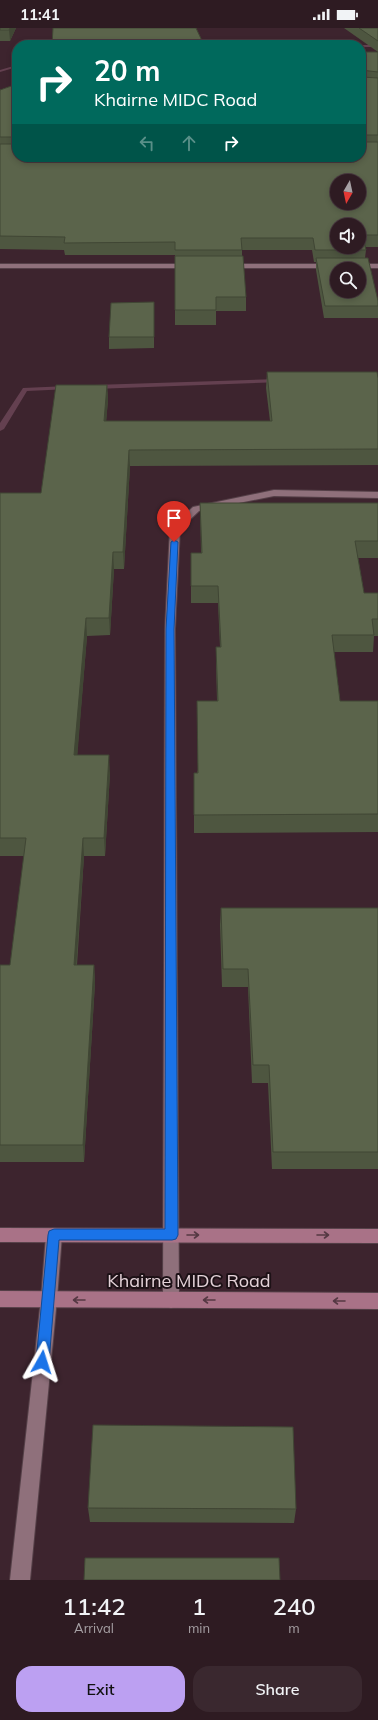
<!DOCTYPE html>
<style>
:root{--surface:#2e1b22;--page:#3a282f;--text:#f1f3f6;--muted:#a7a1a5;--line:#493940;--accent:#bca0f2}
body{margin:0;font-family:Mulish,sans-serif;background:var(--page);color:var(--text);height:100vh;display:flex;flex-direction:column;font-size:15px;white-space:nowrap}
*{box-sizing:border-box;margin:0}
p{font-size:13px;color:var(--muted)}
.icon{flex:none;width:22px;height:22px;fill:none;stroke:currentColor;stroke-width:2;stroke-linecap:round;stroke-linejoin:round}
.map{position:relative;height:1552px;overflow:hidden}
.side{display:flex;flex-direction:column;background:var(--surface);flex:1}
.side>*{flex:none}
.top-card{position:absolute;left:12px;top:12px;width:354px;height:122px;border-radius:16px;box-shadow:0 2px 6px #0003,0 0 0 1px var(--line);background:#00695c;color:#fff;overflow:hidden}
.needle{width:26px;rotate:189deg}
.tools{position:absolute;left:330px;top:146px;display:grid;gap:8px}
.tools a{display:grid;place-items:center;width:36px;height:36px;border-radius:50%;background:var(--surface);box-shadow:0 2px 6px #0003,0 0 0 1px var(--line);font-size:20px}
.pin{position:absolute;display:grid;place-items:center;width:34px;height:34px;color:#fff;margin:-41px -17px;border-radius:50% 50% 50% 0;rotate:-45deg;box-shadow:0 0 4px #0007}
.pin .icon{rotate:45deg}
.me{position:absolute;width:44px;margin:-22px;rotate:6deg;stroke-linejoin:round;filter:drop-shadow(0 0 3px #0008)}
.turn{display:flex;align-items:center;gap:14px;height:84px;padding:0 16px;font-size:18px}
.turn .icon{width:52px;height:52px;stroke-width:2.5}
.turn b{display:block;font-size:28px;line-height:34px}
.lanes{display:flex;align-items:center;height:38px;padding:0 16px;background:#0003;justify-content:center;gap:20px;direction:ltr}
.lanes .off{opacity:.35}
.eta{display:flex;justify-content:space-evenly;align-items:center;height:68px;text-align:center}
.eta b{font-size:24px;font-weight:600;line-height:28px}
.primary-button{display:flex;gap:8px;margin-top:auto;padding:8px 16px}
.primary-button a{flex:1;height:46px;border-radius:16px;background:var(--accent);color:#111;font-size:16px;font-weight:600;line-height:46px;text-align:center}
.primary-button a+a{background:var(--page);color:var(--text)}
.status{display:flex;justify-content:space-between;align-items:center;height:28px;padding:0 20px;background:var(--surface);direction:ltr}
.status svg{height:11px;fill:currentColor}
.map>svg:first-child{display:block}
</style>
<div class="status"><b>11:41</b><svg viewBox="0 0 49 12"><path d="M0 12V9h3v3zM5 12V6h3v6zM10 12V3h3v9zM15 12V0h3v12zM26 1h20v11H26zM47 4h2v5h-2z"/></svg></div>
<div class="map">
<svg width="378" height="1552" viewBox="0 0 378 1552">
<rect width="100%" height="100%" fill="#3d242e"/>
<g fill="none" stroke-linecap="round" stroke-linejoin="round">
<g fill="#644050" fill-rule="evenodd">
<path d="M360 17H378V19H361Z"/>
<path d="M17 37V39L0 44V42Z"/>
<path d="M280 351 283 353 282 354 94 361 91 359 94 357Z"/>
<path d="M68 358 70 359V361L27 363 4 401 0 403V395L23 360Z"/>
</g>
<defs>
<g id="minor">
<path d="M0 236H191L195 238 191 240H0Z"/>
<path d="M224 236H331L335 238 331 240H224Z"/>
<rect x="350" y="236" width="28" height="4"/>
<path d="M274 462 378 464V470L274 468 199 483 180 501 175 601 179 1272 177 1277 171 1280 165 1277 163 1272 165 601 170 500 193 479Z"/>
<path d="M54 1200 60 1202 62 1207 57 1271 30 1552H10L41 1271 46 1207 48 1202Z"/>
</g>
<g id="major">
<path d="M0 1200 378 1201V1215L0 1214Z"/>
<path d="M0 1263 378 1265V1281L0 1279Z"/>
</g>
</defs>
<use href="#minor" stroke="#554048" stroke-width="2"/>
<use href="#major" stroke="#554048" stroke-width="2"/>
<use href="#minor" fill="#8f707b" fill-rule="evenodd"/>
<use href="#major" fill="#a97287" fill-rule="evenodd"/>
</g>
<g fill="#4e5640">
<path d="M0 0H16L10 13H0Z"/>
<path d="M344 0H378V219H366V222L365 230 378 273V290H324L316 242V234H314L312 222H242V228L246 269V283H216V297H175V227H65L64 222 0 221V62L17 56V129H361V24H378Z"/>
<path d="M154 274V320L109 321V309Z"/>
<path d="M267 344 378 350V437L130 438 124 541H114L110 607 87 608 77 727 110 745 105 828H84L77 937H94L95 955 84 1134H0V937H10L24 828H0V465H41L107 357 108 372 106 393H270L266 360Z"/>
<path d="M200 475H378V530H358L364 565H378V608H374L373 624H334L340 673H378V804L194 805V745H197L217 673 216 636V619H220L218 575H191V525H201Z"/>
<path d="M221 880H378V1141H272L268 1055H252L248 959H222L220 897Z"/>
<path d="M88 1480 296 1481 294 1495 90 1494Z"/>
</g>
<g fill="#404634">
<path d="M10 0H16L10 13 9 2Z"/>
<path d="M107 357 108 372 105 409 104 393Z"/>
<path d="M129 422 130 438 124 541 123 524Z"/>
<path d="M113 524 114 541 110 607 109 590Z"/>
<path d="M86 590 87 608 76 745 74 727Z"/>
<path d="M109 727 110 745 105 828 104 810Z"/>
<path d="M83 810 84 828 75 955 74 937Z"/>
<path d="M94 937 95 955 84 1134 83 1117Z"/>
</g>
<g fill="#5b644b" stroke="#404634" fill-rule="evenodd">
<path d="M0 0H10L9 2H0Z"/>
<path d="M53 0H196L204 17H52Z"/>
<path d="M359 0H378V13Z"/>
<path d="M361 24H378V44L361 42Z"/>
<path d="M361 44 362 49 378 50V107H361Z"/>
<path d="M17 56V112L16 109H0V62Z"/>
<path d="M361 113 362 114H378V207H366V209H363L366 222H315L313 210H241L242 222H175V214L64 215 65 209 0 208V116H16L17 115V129H361ZM337 153H359V175H337ZM337 197H359V219H337Z"/>
<path d="M175 228H243L246 269H216V282H175Z"/>
<path d="M316 230H368L378 273V278H325ZM337 241H359V263H337Z"/>
<path d="M154 274V309H109L111 275Z"/>
<path d="M267 344H377L378 350V421L129 422 123 524H113L109 590H86L74 727H109L104 810H83L74 937H94L83 1117H0V937H10L26 810H0V465H41L56 357H107L104 393H272Z"/>
<path d="M200 475H378V513H355L364 565H378V591H372L374 607H332L340 673H378V786L194 787V745H198L197 673H218L216 619H221L218 558H191V525H202Z"/>
<path d="M221 880H378V1124H273L269 1037H253L248 941H223Z"/>
<path d="M93 1397 293 1399 296 1481 88 1480Z"/>
<path d="M85 1530H279L280 1552H84Z"/>
</g>
<defs><path id="oneway-shaft" d="M-6 0H5M1.5-3L5.5 0L1.5 3" fill="none" stroke-width="1.6" stroke-linecap="round" stroke-linejoin="round"/></defs>
<g stroke="#553843">
<use href="#oneway-shaft" transform="translate(193 1207)"/>
<use href="#oneway-shaft" transform="translate(323 1207)"/>
<use href="#oneway-shaft" transform="translate(79 1272) rotate(-180)"/>
<use href="#oneway-shaft" transform="translate(209 1272) rotate(-180)"/>
<use href="#oneway-shaft" transform="translate(339 1273) rotate(-180)"/>
</g>
<path fill="#1a73e8" stroke="#114b97" d="M174 512 178 514 174 601 178 1207 176 1211 172 1212H59L49 1334 47 1338 42 1340 38 1338 36 1334 48 1207 49 1203 54 1201H165L166 601 171 514Z"/>
<g text-anchor="middle" dominant-baseline="central" stroke-width="4" stroke-linejoin="round" paint-order="stroke">
<g font-size="18" fill="#e4d2d8" stroke="#1d1116">
<text x="189" y="1252">Khairne MIDC Road</text>
</g>
</g>
</svg>
<div class="tools">
<a><svg class="needle" viewBox="-14 -14 28 28"><path d="M0-13l5 13h-10z" fill="#e53935"/><path d="M0 13l5-13h-10z" fill="#a7a1a5"/></svg></a>
<a><svg class="icon" aria-label="sound" viewBox="0 0 24 24"><path d="M4 9h4l5-4v14l-5-4H4zM17 9q2 3 0 6"/></svg></a>
<a><svg class="icon" aria-label="search" viewBox="0 0 24 24"><circle cx="10" cy="10" r="6"/><path d="M15 15l6 6"/></svg></a>
</div>
<div class="pin" style="left:174px;top:514px;background:#d93025"><svg class="icon" aria-label="arrive" viewBox="0 0 24 24"><path d="M6 21V4h12l-3 4 3 4H6"/></svg></div>
<svg class="me" style="left:42px;top:1334px" viewBox="-20 -20 40 40"><path d="M0-17L14 15 0 8-14 15z" fill="#1a73e8" stroke="#fff" stroke-width="4"/></svg>
<div class="top-card">
<div class="turn"><svg class="icon" aria-label="right" viewBox="0 0 24 24"><path d="M7 20v-9h11M14 6l5 5-5 5"/></svg><div><b>20 m</b>Khairne MIDC Road</div></div>
<div class="lanes"><svg class="icon off" aria-label="left" viewBox="0 0 24 24"><path d="M17 20v-9H6M10 6l-5 5 5 5"/></svg><svg class="icon off" aria-label="ahead" viewBox="0 0 24 24"><path d="M12 20V5M6 11l6-6 6 6"/></svg><svg class="icon" aria-label="right" viewBox="0 0 24 24"><path d="M7 20v-9h11M14 6l5 5-5 5"/></svg></div>
</div>
</div>
<section class="side">
<div class="eta">
<div><b>11:42</b><p>Arrival</p></div>
<div><b>1</b><p>min</p></div>
<div><b>240</b><p>m</p></div>
</div>
<div class="primary-button"><a>Exit</a><a>Share</a></div>
</section>
